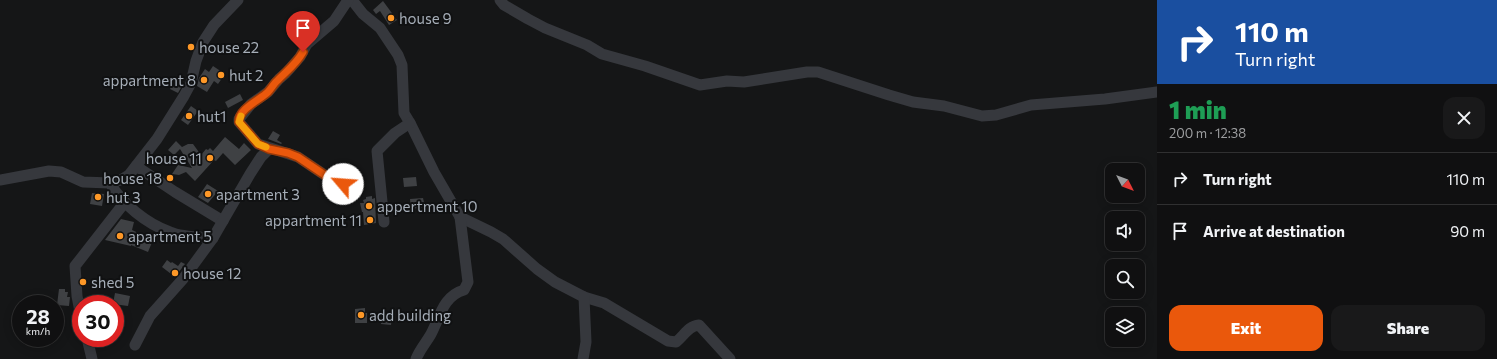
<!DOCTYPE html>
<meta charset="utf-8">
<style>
:root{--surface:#101011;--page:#19191a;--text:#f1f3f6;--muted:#9c9d9f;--line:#303031;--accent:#ea580c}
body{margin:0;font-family:Commissioner,sans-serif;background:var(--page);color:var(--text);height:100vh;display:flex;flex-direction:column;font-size:15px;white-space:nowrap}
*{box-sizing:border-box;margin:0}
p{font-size:13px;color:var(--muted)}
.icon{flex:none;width:22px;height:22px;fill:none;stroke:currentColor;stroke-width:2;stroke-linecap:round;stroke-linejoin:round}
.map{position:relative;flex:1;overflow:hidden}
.details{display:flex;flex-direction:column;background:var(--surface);width:340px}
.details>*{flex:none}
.banner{background:#1a4fa0;color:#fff;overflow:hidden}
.needle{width:26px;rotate:132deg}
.tools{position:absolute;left:1105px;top:163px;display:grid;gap:8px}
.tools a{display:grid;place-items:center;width:40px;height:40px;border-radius:8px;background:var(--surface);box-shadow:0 2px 10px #0003,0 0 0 1px var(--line);font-size:20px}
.speed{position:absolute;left:12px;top:295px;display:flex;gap:8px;font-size:20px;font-weight:700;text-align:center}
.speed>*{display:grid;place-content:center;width:52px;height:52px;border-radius:50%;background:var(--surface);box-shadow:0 2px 10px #0003,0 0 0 1px var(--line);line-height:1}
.speed small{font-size:10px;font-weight:400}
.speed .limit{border:6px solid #d22;background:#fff;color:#111}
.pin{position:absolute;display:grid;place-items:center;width:34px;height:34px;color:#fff;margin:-41px -17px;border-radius:50% 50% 50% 0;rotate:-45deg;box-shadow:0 0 4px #0007}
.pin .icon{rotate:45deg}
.me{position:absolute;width:44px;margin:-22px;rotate:297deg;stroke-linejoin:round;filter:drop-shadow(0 0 3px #0008)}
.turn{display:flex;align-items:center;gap:14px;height:84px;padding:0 12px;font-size:18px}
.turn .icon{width:52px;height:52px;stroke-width:2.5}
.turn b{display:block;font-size:28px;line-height:34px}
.round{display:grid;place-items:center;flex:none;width:42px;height:42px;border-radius:12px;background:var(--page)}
.head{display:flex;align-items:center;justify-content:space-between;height:68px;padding:0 12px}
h1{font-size:24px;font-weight:800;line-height:30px;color:#1e9e55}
.cta{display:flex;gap:8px;margin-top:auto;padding:8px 12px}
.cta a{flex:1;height:46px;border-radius:12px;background:var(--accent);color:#fff;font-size:16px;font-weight:800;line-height:46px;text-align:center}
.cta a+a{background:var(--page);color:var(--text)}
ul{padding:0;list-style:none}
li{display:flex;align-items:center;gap:12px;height:52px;padding:0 12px;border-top:1px solid var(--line)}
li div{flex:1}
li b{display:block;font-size:15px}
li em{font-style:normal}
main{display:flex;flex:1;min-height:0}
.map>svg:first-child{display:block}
</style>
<main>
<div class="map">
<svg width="1157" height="359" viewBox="0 0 1157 359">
<rect width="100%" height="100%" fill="#151617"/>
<g fill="#3f4144">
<path d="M383 1 397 20 389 25 380 11 376 14 373 10Z"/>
<path d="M213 66 225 74 218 84 214 81 207 92 197 86 199 78 205 69 209 72Z"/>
<path d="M175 80 183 84 178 93 170 89Z"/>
<path d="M240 94 243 100 228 108 225 102Z"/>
<path d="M191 106 198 111 188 125 181 120Z"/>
<path d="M273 131 280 135 277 140 282 143 281 144 268 139Z"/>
<path d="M225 137 239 149 244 143 251 150 235 165 223 153 216 161 214 160 195 181 186 172 179 175 172 174 178 165 192 168 180 149 174 155 168 150 176 141 182 147 188 144H193L201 155 206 149 208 150 210 148 213 151Z"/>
<path d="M416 177 417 186 404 187 403 178Z"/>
<path d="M207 184 218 191 208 203 198 197Z"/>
<path d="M92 193 104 194 102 206 90 204Z"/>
<path d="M372 196V199L375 198 376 223 364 225 363 212H362L360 203H364L363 200 366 199V197Z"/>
<path d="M423 198 425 207 411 209 410 199Z"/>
<path d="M121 219 134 222 132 230 153 240 148 252 131 245V246L105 240Z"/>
<path d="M167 260 171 263 172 262 178 266 181 262 185 264 175 277 162 267Z"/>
<path d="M59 289H65V292H68L67 297H70L69 306 57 305Z"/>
<path d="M115 293 130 296 128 306 113 304Z"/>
<path d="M365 308V313H367V323H355V309Z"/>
<path d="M382 314 392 315 391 325 381 324Z"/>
</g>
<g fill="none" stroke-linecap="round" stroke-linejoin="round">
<g stroke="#36383d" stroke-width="11">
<path d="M352 0 363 14 380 28 398 55 402 65 404 113 410 123 434 172 460 217 491 232 503 239 537 269 555 282 584 297 604 303 668 341 676 342C684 336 688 326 699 325L730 359"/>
<path d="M500 0 504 5 528 19 545 28 587 45 602 54 645 66 700 85 727 81 744 82 807 72H818L889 95 913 102 944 106 982 116 996 115 1031 105 1105 99 1157 92"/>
<path d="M136 166 175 192 223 221"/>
<path d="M0 180 49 171 61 172 83 182 110 183 121 180 129 175 157 139 184 96 191 83 196 61 203 42 214 25 238 0"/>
<path d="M110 183C122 204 147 224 170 232 181 237 200 237 213 238"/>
<path d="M343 184H338L298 157 258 144 239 122V119L251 104 268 92 279 79 286 73 300 57 307 44 334 21 348 0"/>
<path d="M384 222 377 151 395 133 410 123"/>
<path d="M81 317 77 296 75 266 125 202"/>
<path d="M87 338 92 359"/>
<path d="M135 345 150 316 183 279 213 238 250 174 261 157 269 149"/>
<path d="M416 359C420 349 426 343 431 334 440 317 443 296 464 290L468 282 460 217"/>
<path d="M583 359 586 342 584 297"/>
</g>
</g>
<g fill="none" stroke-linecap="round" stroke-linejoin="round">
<defs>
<path id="route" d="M303 52C297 63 287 71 278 80 274 83 272 88 268 92 260 100 238 109 239 122L258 144 269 149 288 153 298 157 338 184H343"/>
</defs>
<use href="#route" stroke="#983908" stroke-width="10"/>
<use href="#route" stroke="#ea580c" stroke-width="7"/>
<path stroke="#f59e0b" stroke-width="7" d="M241 116 239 122 258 144 266 147"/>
</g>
<g fill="#fe9827" stroke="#101112" stroke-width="1.5">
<circle cx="391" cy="18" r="4"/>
<circle cx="191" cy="47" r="4"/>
<circle cx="221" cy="75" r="4"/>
<circle cx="204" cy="80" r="4"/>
<circle cx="189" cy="116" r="4"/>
<circle cx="210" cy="158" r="4"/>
<circle cx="170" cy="178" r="4"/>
<circle cx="208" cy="194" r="4"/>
<circle cx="98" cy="197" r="4"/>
<circle cx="369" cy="206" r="4"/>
<circle cx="370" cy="220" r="4"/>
<circle cx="120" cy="236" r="4"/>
<circle cx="175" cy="273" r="4"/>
<circle cx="83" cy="282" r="4"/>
<circle cx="361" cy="315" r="4"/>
</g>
<g text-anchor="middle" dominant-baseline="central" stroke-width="4" stroke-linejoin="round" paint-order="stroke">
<g font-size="15" fill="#a6aeb8" stroke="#101112" text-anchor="start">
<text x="399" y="18">house 9</text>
<text x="199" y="47">house 22</text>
<text x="229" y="75">hut 2</text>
<text x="196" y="80" text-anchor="end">appartment 8</text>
<text x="197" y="116">hut1</text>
<text x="202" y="158" text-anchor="end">house 11</text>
<text x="162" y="178" text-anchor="end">house 18</text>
<text x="216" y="194">apartment 3</text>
<text x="106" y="197">hut 3</text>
<text x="377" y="206">appertment 10</text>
<text x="362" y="220" text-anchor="end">appartment 11</text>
<text x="128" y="236">apartment 5</text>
<text x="183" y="273">house 12</text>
<text x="91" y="282">shed 5</text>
<text x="369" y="315">add building</text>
</g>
</g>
</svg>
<div class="tools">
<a><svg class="needle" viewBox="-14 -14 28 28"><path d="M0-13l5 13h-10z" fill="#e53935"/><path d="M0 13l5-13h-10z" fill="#9c9d9f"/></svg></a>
<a><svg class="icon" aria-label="sound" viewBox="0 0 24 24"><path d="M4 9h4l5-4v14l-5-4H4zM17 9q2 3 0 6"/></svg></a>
<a><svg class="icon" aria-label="search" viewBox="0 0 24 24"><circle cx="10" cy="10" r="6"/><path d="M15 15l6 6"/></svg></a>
<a><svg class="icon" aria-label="layers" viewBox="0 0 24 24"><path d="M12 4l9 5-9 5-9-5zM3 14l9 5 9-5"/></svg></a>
</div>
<div class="speed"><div>28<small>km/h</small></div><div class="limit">30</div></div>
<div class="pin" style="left:303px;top:52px;background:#d93025"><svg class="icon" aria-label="arrive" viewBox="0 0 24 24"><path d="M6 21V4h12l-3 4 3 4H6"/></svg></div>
<svg class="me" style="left:343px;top:184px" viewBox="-20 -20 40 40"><circle r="19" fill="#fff"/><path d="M0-13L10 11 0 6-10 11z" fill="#ea580c"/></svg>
</div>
<section class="details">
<div class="banner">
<div class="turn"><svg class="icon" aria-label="right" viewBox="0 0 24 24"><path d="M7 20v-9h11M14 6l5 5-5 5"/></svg><div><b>110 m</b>Turn right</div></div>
</div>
<div class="head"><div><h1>1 min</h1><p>200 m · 12:38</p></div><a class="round"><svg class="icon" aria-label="close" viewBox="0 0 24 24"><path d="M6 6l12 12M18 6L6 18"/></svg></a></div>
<ul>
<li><svg class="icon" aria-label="right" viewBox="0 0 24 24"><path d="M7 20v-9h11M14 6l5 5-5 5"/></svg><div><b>Turn right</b></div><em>110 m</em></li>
<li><svg class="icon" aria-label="arrive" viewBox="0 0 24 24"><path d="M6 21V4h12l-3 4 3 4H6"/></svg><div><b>Arrive at destination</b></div><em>90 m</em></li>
</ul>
<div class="cta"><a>Exit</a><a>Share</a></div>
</section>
</main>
